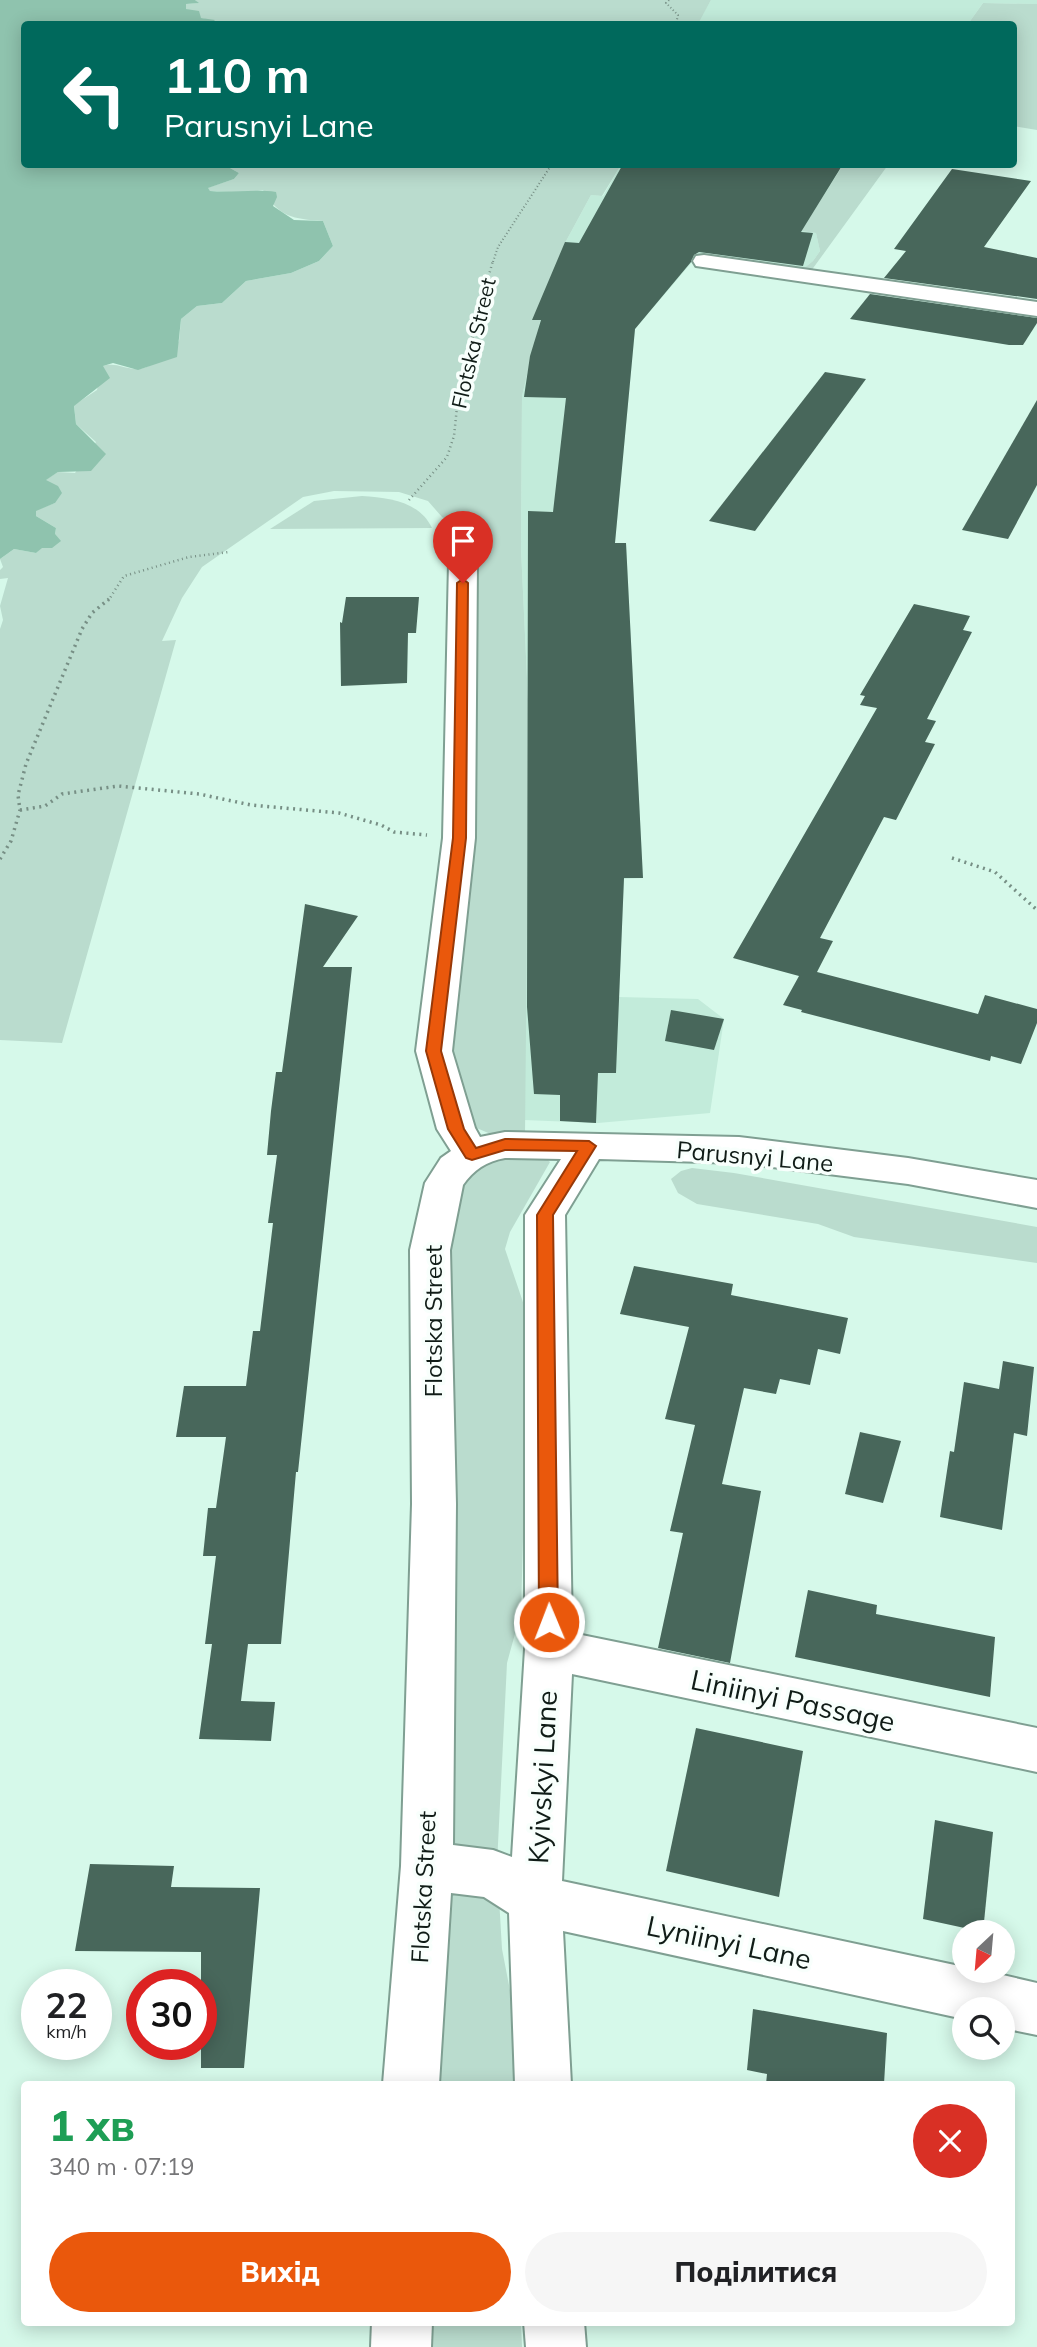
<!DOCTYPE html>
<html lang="uk">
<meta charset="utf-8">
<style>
:root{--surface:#fff;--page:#f6f6f6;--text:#202124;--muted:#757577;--accent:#ea580c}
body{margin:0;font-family:Mulish,sans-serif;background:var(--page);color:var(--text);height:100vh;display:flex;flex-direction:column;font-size:26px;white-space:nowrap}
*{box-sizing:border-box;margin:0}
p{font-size:23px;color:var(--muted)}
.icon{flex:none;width:38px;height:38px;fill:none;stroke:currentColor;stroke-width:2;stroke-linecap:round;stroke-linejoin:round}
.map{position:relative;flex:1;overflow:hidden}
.panel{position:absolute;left:21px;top:2081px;width:994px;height:245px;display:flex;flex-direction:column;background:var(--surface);border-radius:7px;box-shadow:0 4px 18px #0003}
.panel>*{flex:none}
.top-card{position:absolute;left:21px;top:21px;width:996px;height:147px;border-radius:7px;box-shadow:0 4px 18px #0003;background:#00695c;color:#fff;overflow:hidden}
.needle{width:46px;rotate:206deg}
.fabs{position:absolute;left:952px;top:1920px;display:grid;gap:14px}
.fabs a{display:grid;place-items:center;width:63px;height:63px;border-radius:50%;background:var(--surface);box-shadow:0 4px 18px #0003;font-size:35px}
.speed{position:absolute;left:21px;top:1969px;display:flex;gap:14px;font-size:35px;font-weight:700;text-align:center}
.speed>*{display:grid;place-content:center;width:91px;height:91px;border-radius:50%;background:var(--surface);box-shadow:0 4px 18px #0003;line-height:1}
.speed small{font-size:18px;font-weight:400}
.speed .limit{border:10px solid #d22;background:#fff;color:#111}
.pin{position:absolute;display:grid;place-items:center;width:60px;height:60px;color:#fff;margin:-72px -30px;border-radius:50% 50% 50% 0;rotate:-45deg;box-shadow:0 0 7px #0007}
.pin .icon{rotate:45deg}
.me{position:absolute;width:77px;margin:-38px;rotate:359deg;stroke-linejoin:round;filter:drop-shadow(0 0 5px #0008)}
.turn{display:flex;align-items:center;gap:24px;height:147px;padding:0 28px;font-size:32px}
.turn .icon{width:91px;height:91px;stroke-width:2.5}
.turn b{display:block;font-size:49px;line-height:60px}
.round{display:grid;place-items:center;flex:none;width:74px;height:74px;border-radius:37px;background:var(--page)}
.summary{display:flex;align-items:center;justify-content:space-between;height:119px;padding:0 28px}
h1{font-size:42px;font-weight:800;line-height:52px;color:#1e9e55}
.primary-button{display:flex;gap:14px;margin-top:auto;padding:14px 28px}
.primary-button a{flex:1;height:80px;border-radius:42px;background:var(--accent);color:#fff;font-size:28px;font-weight:800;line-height:80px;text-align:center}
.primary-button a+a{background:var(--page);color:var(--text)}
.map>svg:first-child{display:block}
</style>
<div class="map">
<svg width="1037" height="2347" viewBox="0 0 1037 2347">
<rect width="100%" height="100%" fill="#d6f9ea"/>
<g fill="#c2ebda">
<path d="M711 0H1037V4L983 3 968 24H724L698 22Z"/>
<path d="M621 165H843L802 231 816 233 820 251 813 261 803 269 720 256 692 262 635 329 615 543H626L643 878 624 879 619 997 698 999 724 1019 710 1113 598 1123 524 1120 529 721 521 549 522 396 544 304 565 243 591 195 603 196Z"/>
</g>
<g fill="#badcce">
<path d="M195 0H711L699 22 724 24H211L214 21 201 18 186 9V4L198 3Z"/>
<path d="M983 3 1037 4V130L1013 126V24H968Z"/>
<path d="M232 165H621L602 196 591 195 565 243 544 305 522 396 521 549 529 721 525 1134 493 1135 465 1123 449 1082 462 536 456 526 442 517 428 501 399 492 334 491 303 497 202 567 182 598 162 641 176 640 62 1043 0 1040V629L3 620 0 606 8 578 0 579V570L3 567 0 559 14 549 36 553 55 534 56 528 36 516V510L55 503 45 480 58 472 75 473 96 442 76 424 74 405 97 390 102 366C116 362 122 368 136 369 152 370 168 351 179 341L181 319 197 306 222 303 246 281 291 273 319 261 333 246 323 221C293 219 279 217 263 190L248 193 210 191 207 188 234 179 239 173 230 168Z"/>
<path d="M843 165H888L811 271 803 269 813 261 820 251 816 233 801 231Z"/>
<path d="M362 496C389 498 419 501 432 528L270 529 314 501Z"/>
<path d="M497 1155 545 1157 550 1162 510 1232 505 1249 529 1320 521 1612 507 1663 497 1864 502 1949 518 2032 522 2084H430L435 2023 439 1373 453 1185Z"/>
<path d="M692 1168 734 1173 1037 1227V1263L854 1237 818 1224 697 1204 678 1193 671 1179 681 1171Z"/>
<path d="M416 2322H521L522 2347H416Z"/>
</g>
<path fill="#8fc3ae" d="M0 0H195L199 3 186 4V9L199 11 201 18 215 20 211 24H24V164L232 165 230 168 239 173 234 179 208 188 210 191C231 193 256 189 276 192L277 197 273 206 294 220 323 221 333 246 319 261 291 273 246 281 222 303 197 306 181 319 177 357 138 370 113 363 103 366 110 378 74 406 76 424 106 454 91 471 58 472 46 480 58 486 62 493 55 503 36 511V516L56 528 55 534 61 541 52 548H42L36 553 14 549 0 559Z"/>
<g fill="#48675b">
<path d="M623 164H843L801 232 813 233 803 266 699 252 694 255 691 262 635 329 615 543H626L643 878H624L616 1073H598L596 1123 560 1121V1095L534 1094 527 1007 528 511 553 512 566 398 524 397 530 356 541 320H532L565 242 579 243Z"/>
<path d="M952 169 1031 181 984 247 1037 258V299L884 278 906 251 894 249Z"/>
<path d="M870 294 1037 318V323L1023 345H1009L850 319Z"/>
<path d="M825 372 866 379 755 531 709 521Z"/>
<path d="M1037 400V485L1008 539 962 530Z"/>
<path d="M346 597H419L416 633H408L407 683 341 686 340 622 342 623Z"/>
<path d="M914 604 970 616 963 630 972 632 927 719 936 721 925 742 935 744 896 820 884 817 820 938 833 941 817 972 978 1014 985 995 1037 1009V1023L1021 1064 991 1056 990 1061 801 1012 802 1010 783 1005 799 976 733 958 877 708 860 705 865 696 860 695Z"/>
<path d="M305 904 358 916 323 967H352L298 1472H296L281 1644H248L241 1701 275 1702 271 1741 199 1739 212 1644H205L216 1556H203L208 1508H216L226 1437H176L184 1386H246L253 1331H260L273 1223H268L277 1155H267L271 1111 276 1072H282Z"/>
<path d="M671 1010 724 1019 714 1050 665 1041Z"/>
<path d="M634 1266 733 1284 731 1295 848 1318 840 1354 818 1349 810 1385 780 1379 776 1394 744 1388 722 1484 761 1491 730 1663 658 1648 683 1533 670 1531 695 1425 665 1419 689 1327 620 1314Z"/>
<path d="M1003 1361 1034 1367 1027 1436 1014 1433 1002 1530 940 1517 950 1451 954 1452 964 1382 999 1389Z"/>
<path d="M860 1432 901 1441 883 1503 845 1494Z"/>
<path d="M808 1590 877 1605 876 1614 995 1637 990 1697 795 1657Z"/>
<path d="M696 1728 803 1751 779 1897 666 1871Z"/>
<path d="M935 1820 993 1832 983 1932 923 1919Z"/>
<path d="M90 1864 174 1866 171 1887 260 1888 244 2068H201V1952L75 1951Z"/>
<path d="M753 2009 887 2033 884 2084H766L767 2074 747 2070Z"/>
</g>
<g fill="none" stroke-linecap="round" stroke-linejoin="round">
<defs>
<g id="minor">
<path d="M704 255 1037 302V316L696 266 693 261 696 256Z"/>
<path d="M457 529 466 531 477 562 475 838 452 1051 475 1128 480 1137 505 1132 739 1137 908 1158 1037 1180V1208L908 1184 739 1163 599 1159 565 1215 572 1633 1037 1728V1772L572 1674 562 1881 964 1967V1970H981L1037 1983V2035L1003 2028V2009H964V2019L563 1931 571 2084H515L509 1913 484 1897 451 1893 439 2084H383L401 1866 412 1504 410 1250 425 1183 441 1158 451 1151 437 1129 416 1051 443 838 449 562 444 537 448 531ZM505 1158 561 1159 525 1215V1649L512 1857 493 1850 453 1845 456 1504 450 1250 463 1185C473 1170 487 1161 505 1158Z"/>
<path d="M372 2322H432L431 2347H371Z"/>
<path d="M524 2322H584L586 2347H526Z"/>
</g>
</defs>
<use href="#minor" stroke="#7f9f92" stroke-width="4"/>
<g stroke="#778f85" stroke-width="2" stroke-dasharray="1 2.5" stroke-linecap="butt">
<path d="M669 0 666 3 678 15 676 24"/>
<path d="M493 262 498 247 552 164"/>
</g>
<g stroke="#778f85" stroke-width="2.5" stroke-dasharray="1 3.5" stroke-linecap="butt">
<path d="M409 500 447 457 454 436 459 388 493 260"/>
<path d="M108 601 124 576 189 557 229 552"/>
</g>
<g stroke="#778f85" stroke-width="3.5" stroke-dasharray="2 4.5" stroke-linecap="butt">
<path d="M20 810 45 806 62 794 118 786 199 794 251 805 339 813 381 825 394 832 427 835"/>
<path d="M952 858 995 872 1037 910"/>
<path d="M0 859 11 841 20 810 18 795 26 764 82 629 92 613 109 599"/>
</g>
<use href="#minor" fill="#fff" fill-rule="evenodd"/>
</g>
<path fill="#ea580c" stroke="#983908" stroke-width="2" d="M463 579 468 583 466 838 441 1051 464 1129 476 1148 505 1139 589 1141 596 1146 553 1215 558 1622 555 1628 549 1630 542 1628 539 1622 537 1215 577 1151 505 1150 472 1160 466 1158 448 1129 426 1051 453 838 457 583Z"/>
<g text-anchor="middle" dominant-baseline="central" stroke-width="7" stroke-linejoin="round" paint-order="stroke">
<g font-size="21" fill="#101c17" stroke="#f8fffc">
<text transform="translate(473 343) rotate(-77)">Flotska Street</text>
</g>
<g font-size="24" fill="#101c17" stroke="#f8fffc">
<text transform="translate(755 1156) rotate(5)">Parusnyi Lane</text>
<text transform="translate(433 1321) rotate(-90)">Flotska Street</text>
<text transform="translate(423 1887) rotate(-87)">Flotska Street</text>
</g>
<g font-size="28" fill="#101c17" stroke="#f8fffc">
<text transform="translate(793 1700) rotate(12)">Liniinyi Passage</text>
<text transform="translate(542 1777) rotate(-87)">Kyivskyi Lane</text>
<text transform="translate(729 1942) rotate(12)">Lyniinyi Lane</text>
</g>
</g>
</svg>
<div class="fabs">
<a><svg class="needle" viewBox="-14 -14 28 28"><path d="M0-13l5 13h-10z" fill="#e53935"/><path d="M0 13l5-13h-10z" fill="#757577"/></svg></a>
<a><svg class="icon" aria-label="search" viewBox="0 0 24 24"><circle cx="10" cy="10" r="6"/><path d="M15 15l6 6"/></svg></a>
</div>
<div class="speed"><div>22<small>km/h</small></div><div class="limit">30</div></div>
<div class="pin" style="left:463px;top:583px;background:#d93025"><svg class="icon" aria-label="arrive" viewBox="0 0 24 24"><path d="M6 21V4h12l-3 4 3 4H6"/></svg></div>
<svg class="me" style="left:549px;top:1622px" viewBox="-20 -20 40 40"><circle r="17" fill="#ea580c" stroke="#fff" stroke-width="3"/><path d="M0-11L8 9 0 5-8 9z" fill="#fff"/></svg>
<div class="top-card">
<div class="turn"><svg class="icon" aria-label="left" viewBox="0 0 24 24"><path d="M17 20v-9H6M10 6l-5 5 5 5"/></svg><div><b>110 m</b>Parusnyi Lane</div></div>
</div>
<section class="panel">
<div class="summary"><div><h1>1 хв</h1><p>340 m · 07:19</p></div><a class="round" style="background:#d93025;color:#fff"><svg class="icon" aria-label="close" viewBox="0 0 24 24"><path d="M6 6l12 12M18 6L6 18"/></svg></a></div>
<div class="primary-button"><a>Вихід</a><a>Поділитися</a></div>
</section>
</div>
